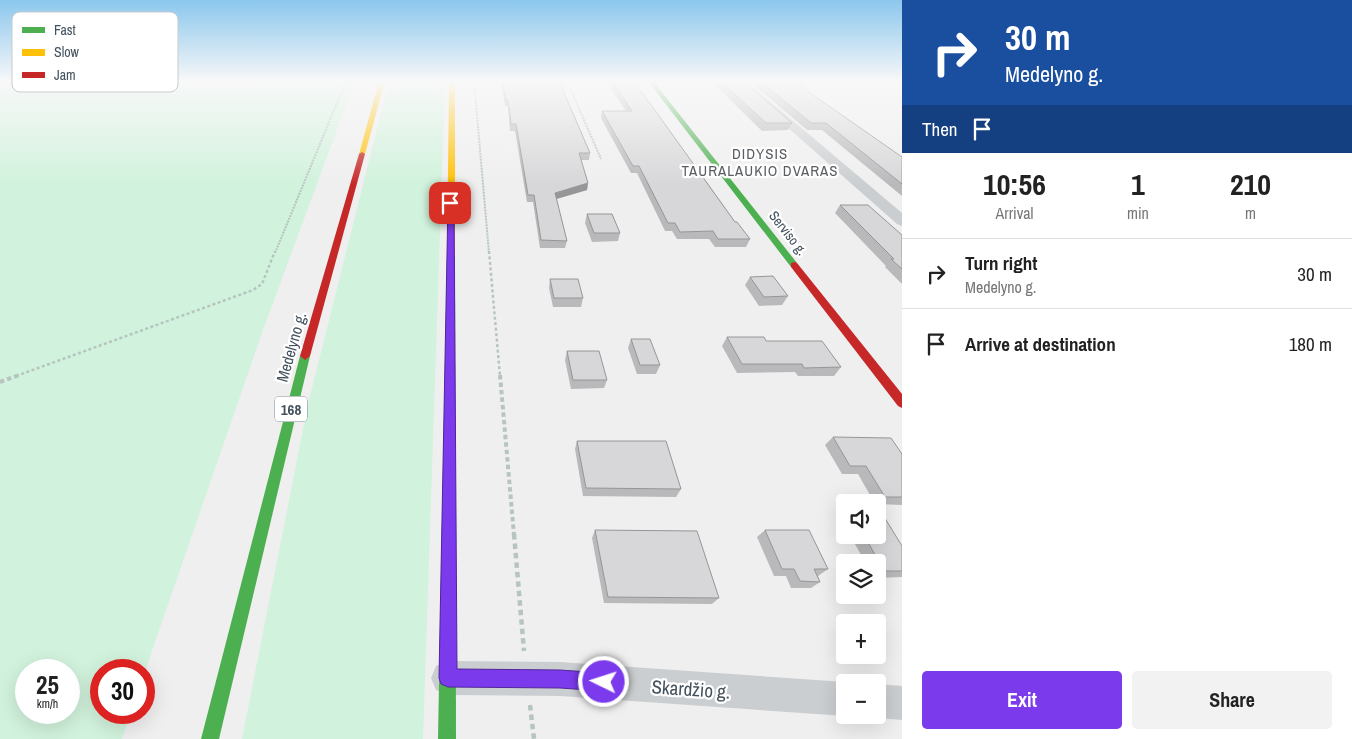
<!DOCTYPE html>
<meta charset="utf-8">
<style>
:root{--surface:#fff;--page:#f2f2f2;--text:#222;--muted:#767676;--line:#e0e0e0;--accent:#7c3aed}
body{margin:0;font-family:"Archivo Narrow",sans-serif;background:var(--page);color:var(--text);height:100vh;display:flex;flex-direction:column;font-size:19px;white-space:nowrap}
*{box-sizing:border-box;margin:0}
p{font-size:16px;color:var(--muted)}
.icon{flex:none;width:28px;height:28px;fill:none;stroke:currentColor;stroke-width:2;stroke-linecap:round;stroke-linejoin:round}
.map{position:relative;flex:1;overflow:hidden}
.drawer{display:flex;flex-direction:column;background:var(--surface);width:450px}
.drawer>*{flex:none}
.guide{background:#1a4fa0;color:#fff;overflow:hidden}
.buttons{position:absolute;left:836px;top:494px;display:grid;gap:10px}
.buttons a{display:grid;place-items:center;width:50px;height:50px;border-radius:5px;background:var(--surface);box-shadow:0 5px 20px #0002;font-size:25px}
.speed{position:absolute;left:15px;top:659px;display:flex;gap:10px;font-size:25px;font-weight:700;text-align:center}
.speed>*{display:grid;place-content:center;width:65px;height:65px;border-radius:50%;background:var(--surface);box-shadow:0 5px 20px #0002;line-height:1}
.speed small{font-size:12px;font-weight:400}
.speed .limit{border:8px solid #d22;background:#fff;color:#111}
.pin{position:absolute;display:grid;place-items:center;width:42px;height:42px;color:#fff;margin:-21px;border-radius:10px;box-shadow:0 2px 8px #0006}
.me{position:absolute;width:55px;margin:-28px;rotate:274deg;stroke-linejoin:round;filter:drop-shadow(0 0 4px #0008)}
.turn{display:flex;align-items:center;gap:18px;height:105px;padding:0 20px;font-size:22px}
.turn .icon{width:65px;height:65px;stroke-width:2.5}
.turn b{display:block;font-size:35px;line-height:42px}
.then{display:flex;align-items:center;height:48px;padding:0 20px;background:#0003;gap:10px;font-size:19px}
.eta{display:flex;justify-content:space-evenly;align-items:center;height:85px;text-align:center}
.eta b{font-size:30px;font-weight:700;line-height:35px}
.cta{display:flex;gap:10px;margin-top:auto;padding:10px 20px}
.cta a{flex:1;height:58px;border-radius:5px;background:var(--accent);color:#fff;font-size:20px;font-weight:700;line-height:58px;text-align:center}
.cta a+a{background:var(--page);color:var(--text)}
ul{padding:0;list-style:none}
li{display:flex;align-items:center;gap:15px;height:70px;padding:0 20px;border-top:1px solid var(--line)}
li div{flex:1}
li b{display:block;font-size:19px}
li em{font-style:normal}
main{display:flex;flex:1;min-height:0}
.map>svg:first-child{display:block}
</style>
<main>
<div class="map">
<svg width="902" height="739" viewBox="0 0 902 739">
<rect width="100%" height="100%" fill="#f0efef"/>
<g fill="#d1f2dc" fill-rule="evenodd">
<path d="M0 81H355L263 330 144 674V670H101V712L131 713 122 739H0ZM26 670H69V712H26Z"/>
<path d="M389 81H445L423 739H242L308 404Z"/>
</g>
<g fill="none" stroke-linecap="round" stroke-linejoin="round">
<g stroke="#b6c5c0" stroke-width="2" stroke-dasharray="2 1" stroke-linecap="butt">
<path d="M474 81 489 253"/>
<path d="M567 81 601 159"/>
<path d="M275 253 346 81"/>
</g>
<g stroke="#b6c5c0" stroke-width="2.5" stroke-dasharray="3 2.5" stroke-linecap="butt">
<path d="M489 251 500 376"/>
<path d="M16 376 253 290 262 284 275 251"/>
</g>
<g stroke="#b6c5c0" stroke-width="4" stroke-dasharray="4.5 3" stroke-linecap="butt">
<path d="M500 375 514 535"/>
<path d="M0 382 19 375"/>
</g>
<g stroke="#b6c5c0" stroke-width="4.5" stroke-dasharray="5.5 4" stroke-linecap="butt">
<path d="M514 534 524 651"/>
<path d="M530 705 534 739"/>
</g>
<g fill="#cbced0" fill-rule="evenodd">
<path d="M735 81H746L902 213V226L897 224Z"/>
<path d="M448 661 560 662 845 682V715H847L845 716 560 696 448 695 436 690 431 678 436 666Z"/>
<path d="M878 684 902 686V720L878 718 871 715H878Z"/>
</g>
<g fill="#4caf50" fill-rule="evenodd">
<path d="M648 81H653L797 263V267H791Z"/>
<path d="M451 253 455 256 456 739H438L447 256Z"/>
<path d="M305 352 310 356 219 739H201L300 356Z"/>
</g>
<g fill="#ffc107" fill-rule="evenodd">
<path d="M379 81H385L365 154 362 156 359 154Z"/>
<path d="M449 81H455V256L451 259 447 256Z"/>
</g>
<g fill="#c62828" fill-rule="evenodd">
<path d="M362 152 365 154 310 356 305 360 300 356 359 154Z"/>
<path d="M794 262 797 263 902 394V408L898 406 791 267V263Z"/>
</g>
</g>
<g fill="#b9b9bb">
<path d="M501 81H559L590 153 589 160H581L588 183 587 190 556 199 567 241 565 248H540L533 202H527L515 131H510L508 106H505Z"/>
<path d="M606 81H634L735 222 750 239 746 247H715L709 239H677L672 231H665L637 173H631L601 118 602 111H626Z"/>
<path d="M711 81H743L792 123 788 130 762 131Z"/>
<path d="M749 81H793L902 157V196L822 130H807Z"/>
<path d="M840 205 902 235V284L885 267 886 266 835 213Z"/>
<path d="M587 214 620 233 618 241 592 242 585 223Z"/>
<path d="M750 277 788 296 782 305 759 306 745 285Z"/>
<path d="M550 279 583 298 581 307H553L549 288Z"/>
<path d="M727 337 766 341 841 367 834 376H798L795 372 737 373 722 346Z"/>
<path d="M631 339 660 365 656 374H637L628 348Z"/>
<path d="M567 351 607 380 604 388 571 389 565 360Z"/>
<path d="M833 437 902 454V505L878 504V502H874L858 474H842L825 445Z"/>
<path d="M577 441 681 489 676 497 583 496 575 449Z"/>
<path d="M845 520V526L842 522Z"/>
<path d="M595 530 719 598 712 604 604 603 592 538Z"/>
<path d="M765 530 828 569 818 576 820 582 811 588H791L786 576H774L757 537Z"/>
<path d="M850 535H878L902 546V577L878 578V562H865Z"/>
</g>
<path fill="#969698" d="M588 183 587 190 553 200 555 193Z"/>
<g fill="#d7d7d9" stroke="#969698">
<path d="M502 81H559L590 153H579L588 183 555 193 567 241 541 240 534 195H528L516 124H511L508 100H506Z"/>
<path d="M612 81H634L735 222H737L750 239H718L713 231 680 232 675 223H668L639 166H633L602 111H632Z"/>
<path d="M720 81H743L792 123H766Z"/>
<path d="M760 81H793L902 157V184L826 123H811Z"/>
<path d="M840 205H868L902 235V269L891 259H894Z"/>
<path d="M587 214H612L620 233H594Z"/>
<path d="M773 276 788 296 764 297 750 277Z"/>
<path d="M550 279H578L583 298H554Z"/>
<path d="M727 337H764L766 341H822L841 367 804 368 802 364H742Z"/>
<path d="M631 339H650L660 365H640Z"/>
<path d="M567 351H599L607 380H573Z"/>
<path d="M833 437 891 438 902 454V497H885L866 466H850Z"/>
<path d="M577 441H666L681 489 586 488Z"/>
<path d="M878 514 883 515 902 546V571H884L864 535H878Z"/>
<path d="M595 530 697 531 719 598 608 597Z"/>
<path d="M765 530H809L828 569H814L820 582 800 581 794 569H782Z"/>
</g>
<linearGradient id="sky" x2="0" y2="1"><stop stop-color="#8bc7ed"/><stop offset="0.44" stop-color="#f8f8f8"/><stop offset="1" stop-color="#f8f8f8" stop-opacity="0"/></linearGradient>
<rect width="902" height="185" fill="url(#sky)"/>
<path fill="#7c3aed" stroke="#51269a" d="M448 201 454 203 457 669 560 670 604 673 610 676 612 682 610 689 604 691 560 688 448 687 441 684 439 678Z"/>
<g text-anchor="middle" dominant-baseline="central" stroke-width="4.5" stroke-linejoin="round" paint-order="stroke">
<g font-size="14" fill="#44525e" stroke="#fff">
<text transform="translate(788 233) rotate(52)">Serviso g.</text>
</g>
<g font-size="15" letter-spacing="1" fill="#5a5f64" stroke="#fff">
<text x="760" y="153">DIDYSIS<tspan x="760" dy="17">TAURALAUKIO DVARAS</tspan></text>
</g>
<rect fill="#fff" stroke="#7c868e" stroke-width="1" x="275" y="396.5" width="32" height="25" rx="4"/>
<g font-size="15" font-weight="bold" fill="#44525e">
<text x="291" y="409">168</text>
</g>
<g font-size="16" fill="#44525e" stroke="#fff">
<text transform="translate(291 347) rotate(-74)">Medelyno g.</text>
</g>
<g font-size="19" fill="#44525e" stroke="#fff">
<text transform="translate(691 689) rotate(4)">Skardžio g.</text>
</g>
</g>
<rect x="12" y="12" width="166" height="80" rx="8" fill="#fff" stroke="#c7cbcf" stroke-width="1"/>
<rect x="22" y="27" width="23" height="6" fill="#4caf50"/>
<rect x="22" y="49" width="23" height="7" fill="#ffc107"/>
<rect x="22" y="72" width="23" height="6" fill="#c62828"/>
<g font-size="14" fill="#44525e">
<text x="54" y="35">Fast</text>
<text x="54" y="57">Slow</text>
<text x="54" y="80">Jam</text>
</g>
</svg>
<div class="buttons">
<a><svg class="icon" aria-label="sound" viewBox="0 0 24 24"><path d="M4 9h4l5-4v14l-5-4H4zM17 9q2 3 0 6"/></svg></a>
<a><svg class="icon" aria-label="layers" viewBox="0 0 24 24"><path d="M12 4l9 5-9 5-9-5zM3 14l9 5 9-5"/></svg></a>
<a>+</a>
<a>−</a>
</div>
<div class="speed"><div>25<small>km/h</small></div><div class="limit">30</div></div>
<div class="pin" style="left:450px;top:203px;background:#d93025"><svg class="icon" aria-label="arrive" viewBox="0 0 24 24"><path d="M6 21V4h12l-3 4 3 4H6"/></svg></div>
<svg class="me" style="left:604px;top:682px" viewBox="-20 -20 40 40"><circle r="17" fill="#7c3aed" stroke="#fff" stroke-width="3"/><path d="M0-11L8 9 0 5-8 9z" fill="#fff"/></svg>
</div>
<section class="drawer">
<div class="guide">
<div class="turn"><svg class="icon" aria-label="right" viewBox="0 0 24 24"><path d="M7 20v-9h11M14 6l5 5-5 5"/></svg><div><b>30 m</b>Medelyno g.</div></div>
<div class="then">Then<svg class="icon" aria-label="arrive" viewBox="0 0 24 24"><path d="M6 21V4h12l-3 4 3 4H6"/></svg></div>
</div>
<div class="eta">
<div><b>10:56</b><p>Arrival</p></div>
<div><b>1</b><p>min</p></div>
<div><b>210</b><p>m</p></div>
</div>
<ul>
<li><svg class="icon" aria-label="right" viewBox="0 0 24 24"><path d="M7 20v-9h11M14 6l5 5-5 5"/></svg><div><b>Turn right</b><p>Medelyno g.</p></div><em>30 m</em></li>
<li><svg class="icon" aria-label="arrive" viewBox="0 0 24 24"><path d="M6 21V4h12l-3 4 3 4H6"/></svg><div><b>Arrive at destination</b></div><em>180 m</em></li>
</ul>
<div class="cta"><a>Exit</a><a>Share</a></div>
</section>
</main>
